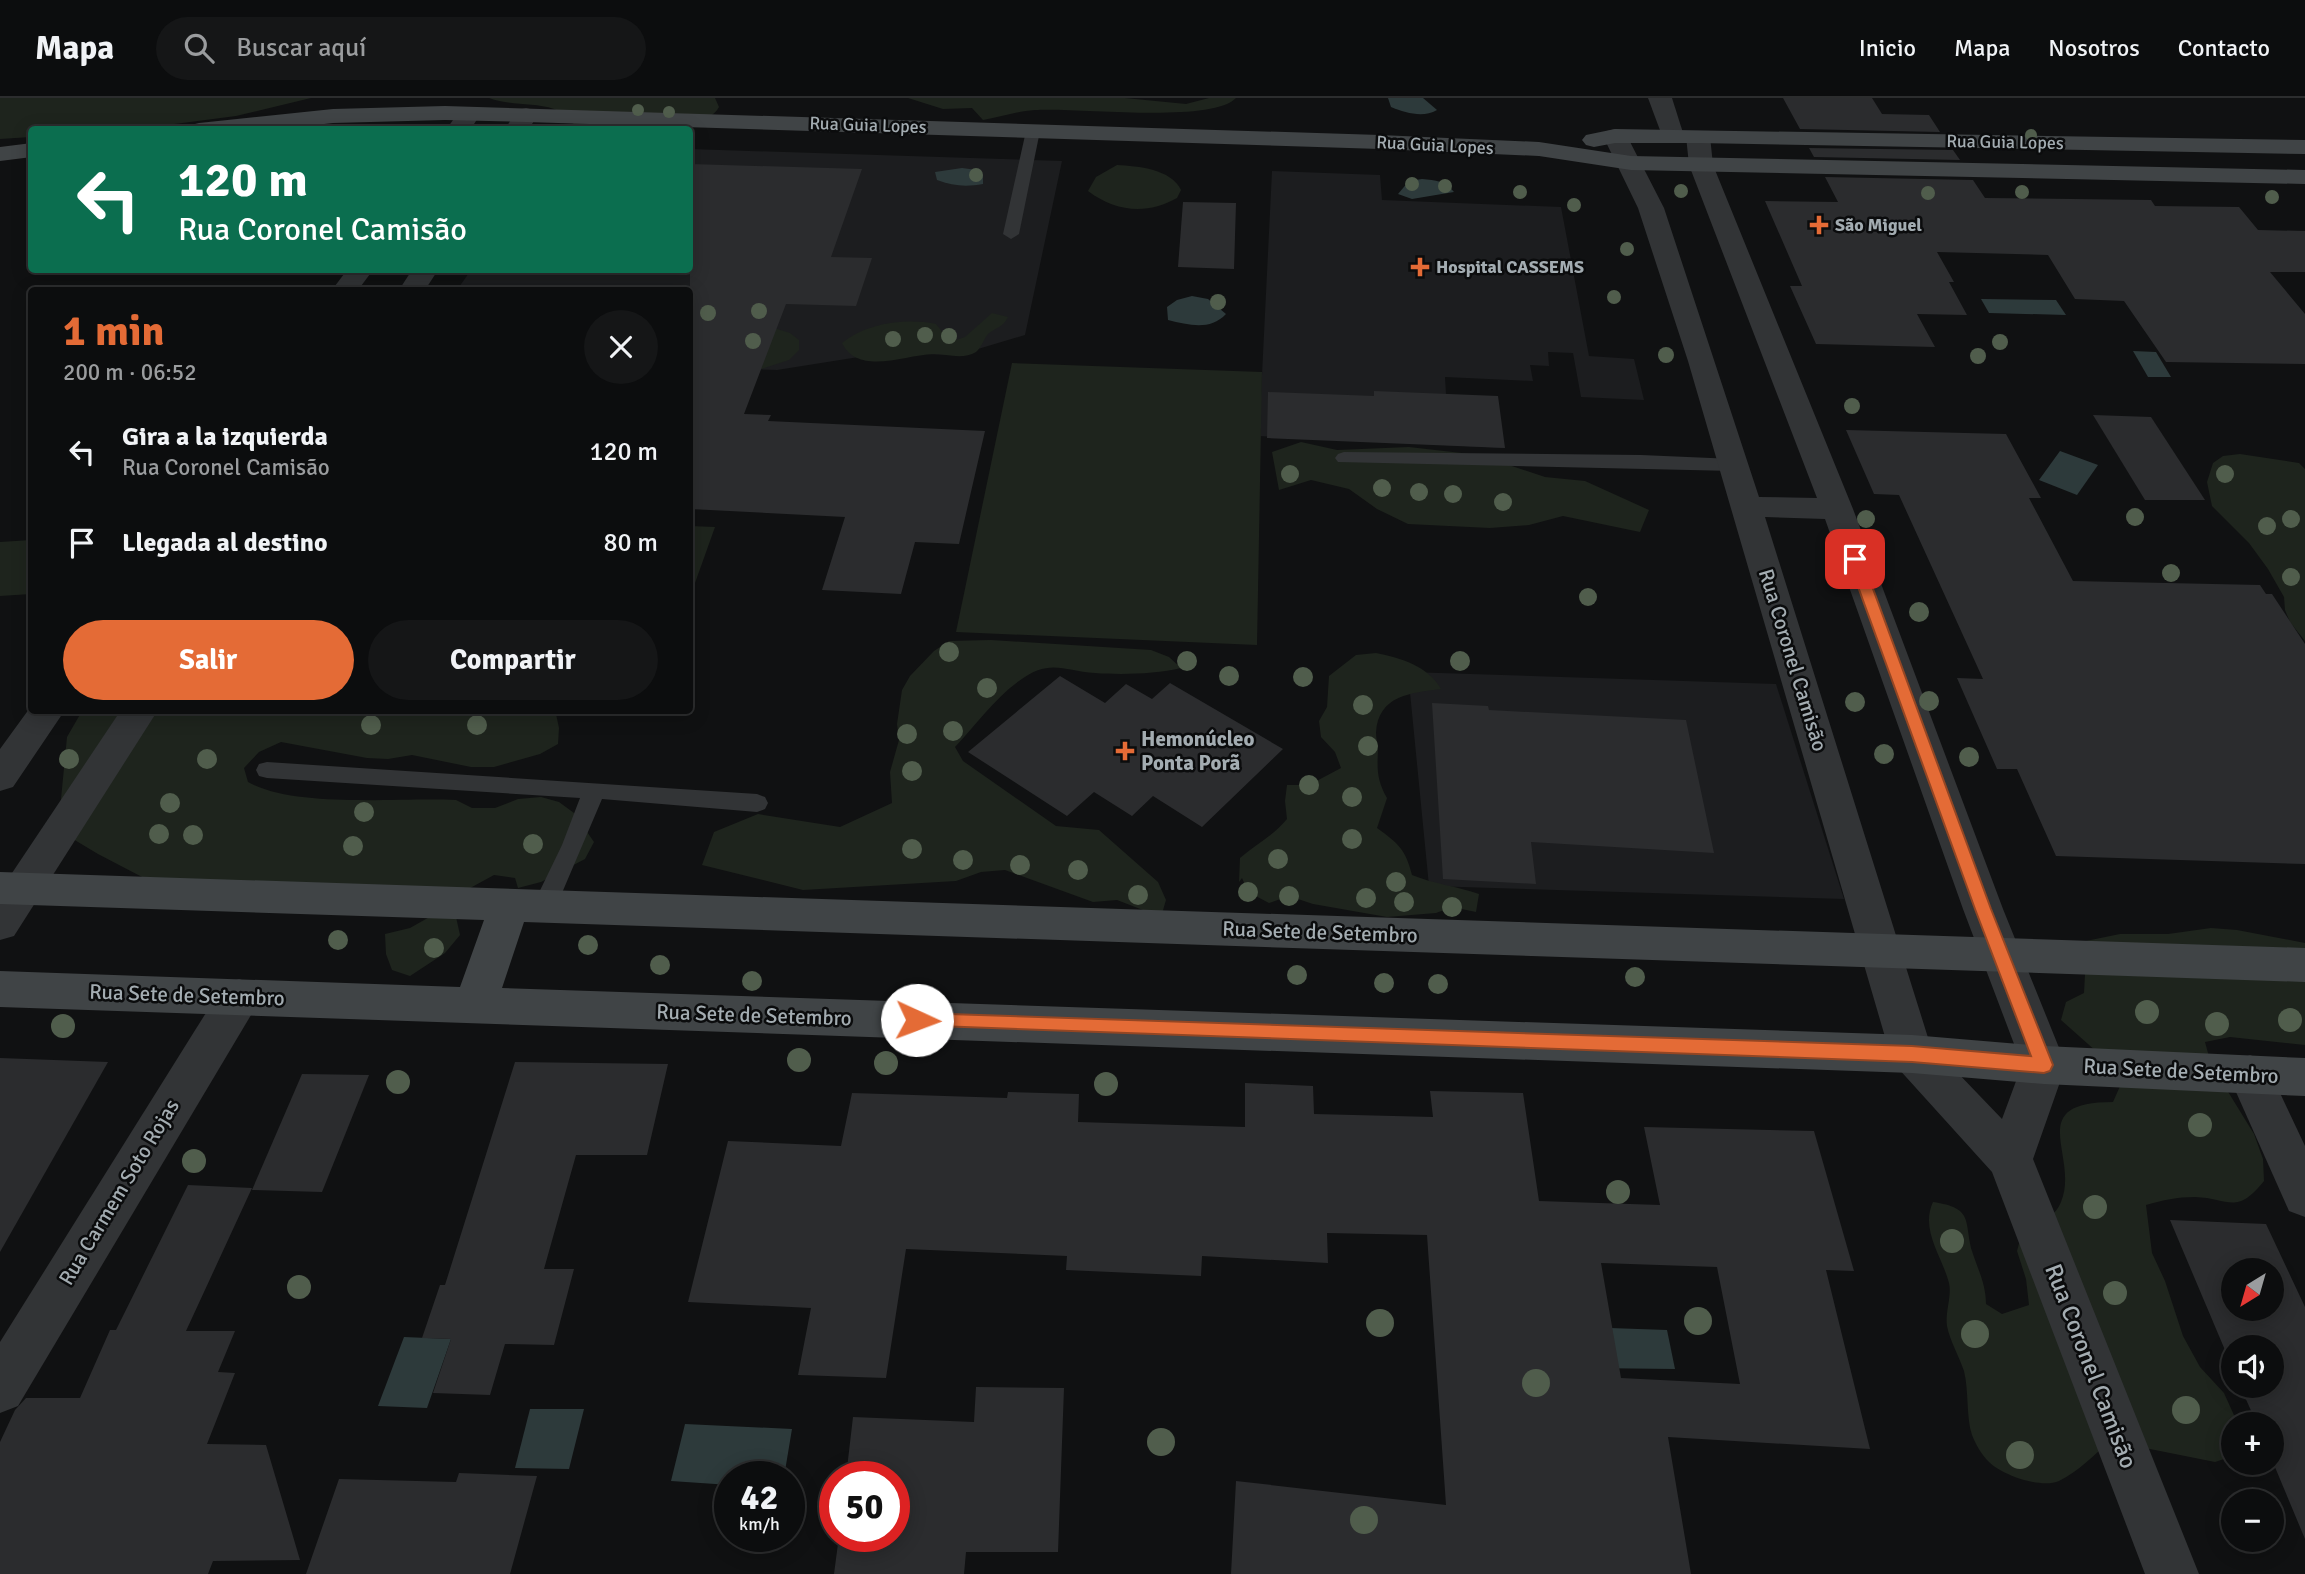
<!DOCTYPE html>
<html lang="es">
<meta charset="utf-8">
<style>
:root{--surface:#0c0d0e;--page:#151617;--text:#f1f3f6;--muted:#9a9c9e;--line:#2c2d2e;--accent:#e46b36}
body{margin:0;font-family:Signika,sans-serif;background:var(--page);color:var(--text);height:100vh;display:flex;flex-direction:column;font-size:26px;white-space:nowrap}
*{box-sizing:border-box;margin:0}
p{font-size:23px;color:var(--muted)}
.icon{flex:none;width:38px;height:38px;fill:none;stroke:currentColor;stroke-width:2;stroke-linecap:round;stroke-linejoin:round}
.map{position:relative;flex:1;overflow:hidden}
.details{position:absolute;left:28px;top:189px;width:665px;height:427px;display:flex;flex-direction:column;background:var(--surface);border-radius:7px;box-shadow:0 4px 18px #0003,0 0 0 2px var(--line)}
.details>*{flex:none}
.banner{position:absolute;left:28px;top:28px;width:665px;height:147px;border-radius:7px;box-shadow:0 4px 18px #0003,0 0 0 2px var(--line);background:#0b6e4f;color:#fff;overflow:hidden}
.needle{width:46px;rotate:217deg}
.controls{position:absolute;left:2221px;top:1160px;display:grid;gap:14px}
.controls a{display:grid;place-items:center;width:63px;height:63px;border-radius:50%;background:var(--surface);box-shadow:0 4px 18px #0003,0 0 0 2px var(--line);font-size:35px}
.speed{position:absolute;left:714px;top:1363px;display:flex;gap:14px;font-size:35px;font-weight:700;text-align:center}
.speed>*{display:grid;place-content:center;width:91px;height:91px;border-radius:50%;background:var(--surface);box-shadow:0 4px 18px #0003,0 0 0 2px var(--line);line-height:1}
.speed small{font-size:18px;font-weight:400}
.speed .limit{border:10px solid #d22;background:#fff;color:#111}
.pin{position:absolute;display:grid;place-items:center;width:60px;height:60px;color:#fff;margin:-30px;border-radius:14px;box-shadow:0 4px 10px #0006}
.me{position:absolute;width:77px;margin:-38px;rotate:92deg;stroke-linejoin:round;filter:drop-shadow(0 0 5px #0008)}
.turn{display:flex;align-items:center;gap:24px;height:147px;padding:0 35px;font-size:32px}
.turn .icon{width:91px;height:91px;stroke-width:2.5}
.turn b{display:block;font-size:49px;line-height:60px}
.round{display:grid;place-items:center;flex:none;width:74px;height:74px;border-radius:37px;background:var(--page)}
.headline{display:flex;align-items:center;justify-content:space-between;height:119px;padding:0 35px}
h1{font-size:42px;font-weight:700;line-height:52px;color:var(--accent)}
.cta{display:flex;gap:14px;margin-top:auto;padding:14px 35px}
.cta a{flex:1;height:80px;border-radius:42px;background:var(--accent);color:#fff;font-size:28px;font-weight:700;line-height:80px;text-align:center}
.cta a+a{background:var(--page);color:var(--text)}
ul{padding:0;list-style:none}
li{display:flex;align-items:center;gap:21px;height:91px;padding:0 35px}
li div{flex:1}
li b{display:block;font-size:26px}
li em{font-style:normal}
header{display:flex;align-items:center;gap:42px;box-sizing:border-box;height:98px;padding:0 35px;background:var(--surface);border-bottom:2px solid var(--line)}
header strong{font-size:33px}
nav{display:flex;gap:38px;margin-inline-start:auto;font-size:24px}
.search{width:490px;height:63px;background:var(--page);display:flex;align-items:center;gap:18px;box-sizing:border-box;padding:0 24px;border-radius:38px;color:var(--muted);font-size:26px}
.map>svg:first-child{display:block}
</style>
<header>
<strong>Mapa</strong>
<div class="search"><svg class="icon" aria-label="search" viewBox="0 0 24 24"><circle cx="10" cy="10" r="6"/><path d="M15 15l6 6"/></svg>Buscar aquí</div>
<nav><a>Inicio</a><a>Mapa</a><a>Nosotros</a><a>Contacto</a></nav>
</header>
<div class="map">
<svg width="2305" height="1476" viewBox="0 0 2305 1476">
<rect width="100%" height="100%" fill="#101112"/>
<g fill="#1c1d1f">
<path d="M690 51 1062 63 1025 237 958 257 884 255 777 272 690 269V192H457L471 172H690Z"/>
<path d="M1272 73 1380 77 1382 102 1561 109 1589 258 1634 261 1644 302 1581 299 1573 255 1548 254 1549 268 1530 267 1533 283 1445 279 1446 296 1504 350 1259 338Z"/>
<path d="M1408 574 1776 586 1844 801 1429 788Z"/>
</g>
<g fill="#1e241d">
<path d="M0 0H311L236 18 167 27 129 32H32L31 39 0 41Z"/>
<path d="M489 0H715L719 9C706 36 607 37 580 29 569 26 564 14 554 11 533 4 510 8 489 0Z"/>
<path d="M908 0H1125L1186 6 1209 0H1236C1212 26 1075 9 1035 12 1018 13 1000 19 983 22L972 10 943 11Z"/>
<path d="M1117 67C1138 68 1171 71 1181 92L1177 100C1147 117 1116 114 1088 93L1096 79Z"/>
<path d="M992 215 1008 219C1003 230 996 229 988 236 984 241 981 250 976 254 963 262 947 256 933 256 905 257 858 278 842 245 867 225 905 220 936 226L950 244 965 239Z"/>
<path d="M774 230 790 235 799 242V252L789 262 755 273Z"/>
<path d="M1012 265 1262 274 1257 547 956 534Z"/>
<path d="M1301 344 1337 352 1409 349 1479 357 1545 379 1585 383 1649 412 1640 434 1563 418 1529 427 1490 430 1408 426 1377 411 1349 391 1311 382 1279 392 1272 354Z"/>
<path d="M2240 356 2299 365 2305 371V543L2290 524 2285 512 2284 499 2268 471 2249 445 2212 408 2207 384 2213 365 2223 358Z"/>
<path d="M690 428 715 429 690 499Z"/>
<path d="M31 442V496L0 498V444Z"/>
<path d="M991 542 1151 552 1169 559 1181 570C1156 576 1121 577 1095 575 1063 573 1050 560 1019 583 995 600 975 628 955 649L963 663 1056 728 1099 732 1158 784 1166 802 1161 819 1117 802 1093 804 1005 772 981 774 956 783 803 792 702 767 714 734 758 716 840 729 892 705 890 674 899 642 897 626 902 592 910 578 934 553 949 543Z"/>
<path d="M1376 555C1401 560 1428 568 1441 591 1411 595 1378 597 1376 635 1376 641 1378 646 1378 652 1377 672 1377 682 1387 700L1377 730C1398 745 1406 752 1412 777 1434 786 1456 788 1479 796L1476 814 1452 809 1436 815 1387 819 1313 806 1289 798 1269 805 1248 794 1242 780 1239 784 1240 760C1256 746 1273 738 1287 721L1285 703 1287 687H1309L1341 670 1335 654 1321 639 1319 623 1327 609 1329 578 1356 557Z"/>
<path d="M558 612 556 616 559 630 558 646 540 656 494 669H471L412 657 388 661 367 660 281 644 259 654 244 670 248 684C296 711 399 699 456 702L472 710H495L518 701 541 699 559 704 574 715 594 744 585 761 541 784 518 790 515 780 494 777 450 801 144 780 98 756 58 732 67 639 82 613Z"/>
<path d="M433 817 456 819 460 837 445 855 410 878 392 872 386 856 385 836 410 830Z"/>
<path d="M2211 830 2237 832 2305 845V947L2230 939 2205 944 2211 966 2254 1036 2263 1061 2264 1083C2236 1118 2229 1100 2195 1099 2177 1099 2163 1102 2146 1107L2152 1155 2165 1183 2183 1238 2200 1269 2224 1295 2238 1326H2233V1358L2215 1364 2110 1343C2094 1357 2079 1373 2059 1383 2041 1391 2002 1377 1989 1364 1981 1356 1976 1347 1972 1337 1966 1319 1969 1293 1964 1273 1959 1258 1950 1243 1947 1228 1945 1214 1952 1198 1949 1185 1942 1158 1920 1132 1933 1104 1974 1110 1964 1123 1972 1153 1978 1172 1986 1186 1986 1206L2002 1216 2029 1207 2026 1181 2017 1153 2023 1131C2037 1126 2055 1120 2061 1104 2080 1058 2022 1004 2113 1004L2121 986 2106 962 2061 922 2066 904 2084 895 2085 876 2076 845 2120 836H2168Z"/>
</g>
<g fill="#2d3a3b">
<path d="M1388 0H1423L1437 12C1423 20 1406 15 1391 9Z"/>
<path d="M962 70 977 72 983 78V86C966 89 953 88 937 82L935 74Z"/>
<path d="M1422 81C1436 82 1445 83 1454 94L1412 101 1398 96 1409 83Z"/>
<path d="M1192 198 1208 201 1226 216C1210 233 1189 227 1168 222L1167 209 1177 202Z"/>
<path d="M1981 201 2056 202 2066 217 1989 215Z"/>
<path d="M2133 253 2156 254 2171 279H2148Z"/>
<path d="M2060 353 2098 367 2077 397 2039 382Z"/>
<path d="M1581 1229 1667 1232 1675 1271 1588 1270Z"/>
<path d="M404 1239 451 1241 427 1310 378 1308Z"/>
<path d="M530 1311H584L569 1371 515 1370Z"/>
<path d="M685 1326 792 1331 784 1379H730V1387L671 1383Z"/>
</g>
<g fill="#2b2c2e" fill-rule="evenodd">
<path d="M1783 0H1872L1882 16 1929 17 1940 34 1800 31Z"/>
<path d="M1809 50 1953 52 1960 62 1814 59Z"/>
<path d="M690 66 862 71 831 159 872 160 856 208 786 206 744 316 771 317 768 323 985 333 959 446 915 444 901 496 822 492 845 419 690 411Z"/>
<path d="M1825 79 1973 82 1985 100 2151 102 2155 108 2239 109 2258 132 2305 133V174H2270L2305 216V266L2166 264 2124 203 2075 201 2048 157 1937 154 1954 184H1949L1967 217 1917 216 1935 249 1816 246 1790 188H1802L1765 103 1838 104Z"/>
<path d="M1183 104 1236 105 1234 171 1178 169Z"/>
<path d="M1374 293 1498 298 1505 350 1267 340 1268 294 1374 298Z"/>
<path d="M2093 317 2151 319 2205 402H2145Z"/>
<path d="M1846 332 2006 336 2041 400H2029L2073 483 2260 487 2266 496H2272L2305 546V766L2056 758 2017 671H1997L1957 580 1983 581 1899 397 1874 396Z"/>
<path d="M1060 578 1105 605 1126 586 1152 601 1170 585 1283 651 1202 729 1153 698 1132 718 1094 694 1067 718 968 654Z"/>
<path d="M1432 605 1488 608 1489 612 1686 622 1714 755 1531 744 1536 786 1443 781Z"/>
<path d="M0 960 108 964 0 1154Z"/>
<path d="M515 964 668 966 647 1057H576L544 1171H574L554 1247 505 1246 490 1297 433 1295 451 1241 422 1240 440 1187H445Z"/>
<path d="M302 976 369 977 322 1094 252 1092Z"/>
<path d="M1245 985 1313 988 1314 1016 1433 1019 1430 993 1523 995 1539 1103 1660 1107 1644 1029 1814 1033 1854 1173 1826 1172 1870 1351 1668 1339 1691 1476H1231L1236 1383 1446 1407 1427 1137 1327 1135 1328 1165 1202 1158 1201 1178 1066 1172 1067 1158 906 1151 886 1280 798 1277 811 1210 688 1204 728 1043 841 1048 852 995 1007 1000 1008 994 1079 996 1078 1024 1245 1029ZM1601 1165 1717 1169 1740 1286 1621 1280Z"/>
<path d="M188 1087 252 1090 186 1233H235L218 1274 235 1275 207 1346 266 1347 300 1462 213 1463 208 1476H0V1344L15 1312 26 1300H80L110 1232H116Z"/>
<path d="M2170 1122 2266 1126 2305 1209V1441L2272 1362V1326H2257L2240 1288H2272V1250H2233V1271ZM2233 1172H2272V1211H2233Z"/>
<path d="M976 1289 1064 1290 1058 1454H966L964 1476H834L839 1438H894V1379H846L853 1319 974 1324Z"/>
<path d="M459 1375 537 1378 510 1476H306L339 1381 456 1384Z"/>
</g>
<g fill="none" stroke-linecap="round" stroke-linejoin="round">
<g fill="#323436" fill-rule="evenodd">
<path d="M1033 29 1040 33 1019 136 1011 141 1003 136 1026 33Z"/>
<path d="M1344 354 1641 357 1734 361 1743 367 1734 373 1338 364 1335 360 1338 356Z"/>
<path d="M267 664 757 696 765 699 768 705 765 711 757 714 602 701 556 809 552 816 544 819 536 816 532 809 562 747 580 700 267 680 259 678 256 672 259 666Z"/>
</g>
<g fill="#323436" fill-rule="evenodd">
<path d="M1648 0H1672L1684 38 1680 43H1664Z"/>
<path d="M468 10 476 12 480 17 470 32H446L460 12Z"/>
<path d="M526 10 534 12 538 17 528 32H504L518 12Z"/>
<path d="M1615 31 1623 33 1627 38 1664 110 1759 399 1817 400 1689 67 1686 38 1690 33H1706L1710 38 1713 67 1853 411 2003 811 2066 967 2033 1061 2199 1476H2145L1992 1074 1897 969 1890 956 1688 263 1638 110 1603 38 1607 33ZM1765 419 1825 421 1963 811 2022 967 2002 1021 1930 946Z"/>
<path d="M347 172H373L358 192H332Z"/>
<path d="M412 172H438L425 192H399Z"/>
<path d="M32 607V612H65L13 689 0 693V651Z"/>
<path d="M121 612H158L14 838 0 842V793Z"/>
<path d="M239 881 254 886 260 899 254 912 18 1308 0 1315V1244L224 886Z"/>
<path d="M2250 957 2265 963 2305 1048V1119L2289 1113 2228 976 2235 963Z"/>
</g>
<g fill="#404446" fill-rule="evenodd">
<path d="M445 8 1380 37 1539 44 1631 58 2305 72V86L1631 72 1539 58 1380 51 526 24 445 22 333 25 271 32H187L191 27 199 25 333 11Z"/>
<path d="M1615 31 2305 42V56L1698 45H1615L1594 49 1586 47 1582 42 1586 37Z"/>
<path d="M32 45V59L0 63V49Z"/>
<path d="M0 774 2305 850V884L524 824 502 890 1912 937 2044 948 2305 960V998L2044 986 1912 975 0 909V873L460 889 484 822 0 806Z"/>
</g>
</g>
<g fill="#505d4c">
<circle cx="638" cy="12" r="6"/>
<circle cx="669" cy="14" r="6"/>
<circle cx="2031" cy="37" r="6"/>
<circle cx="976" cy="77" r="7"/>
<circle cx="1412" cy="86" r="7"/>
<circle cx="1445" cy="88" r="7"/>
<circle cx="1681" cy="93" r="7"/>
<circle cx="1520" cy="94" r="7"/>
<circle cx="2022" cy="94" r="7"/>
<circle cx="1928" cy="95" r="7"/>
<circle cx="2272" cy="99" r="7"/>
<circle cx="1574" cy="107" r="7"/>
<circle cx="1627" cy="151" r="7"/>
<circle cx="1614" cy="199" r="7"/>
<circle cx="1218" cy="204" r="8"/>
<circle cx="759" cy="213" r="8"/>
<circle cx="708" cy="215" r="8"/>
<circle cx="925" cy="237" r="8"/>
<circle cx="949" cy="238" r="8"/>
<circle cx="893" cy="241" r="8"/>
<circle cx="753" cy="243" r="8"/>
<circle cx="2000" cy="244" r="8"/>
<circle cx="1666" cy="257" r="8"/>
<circle cx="1978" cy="258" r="8"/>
<circle cx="1852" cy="308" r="8"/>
<circle cx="1290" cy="376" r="9"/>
<circle cx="2225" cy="376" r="9"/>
<circle cx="1382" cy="390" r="9"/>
<circle cx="1419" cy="394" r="9"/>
<circle cx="1453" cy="396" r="9"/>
<circle cx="1503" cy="404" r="9"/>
<circle cx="2135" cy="419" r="9"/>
<circle cx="1866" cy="421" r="9"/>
<circle cx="2291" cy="421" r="9"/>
<circle cx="2267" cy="428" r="9"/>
<circle cx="2171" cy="475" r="9"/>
<circle cx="2291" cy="479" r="9"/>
<circle cx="1588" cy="499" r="9"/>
<circle cx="1919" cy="514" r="10"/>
<circle cx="949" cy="554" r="10"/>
<circle cx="1187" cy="563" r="10"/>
<circle cx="1460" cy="563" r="10"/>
<circle cx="1229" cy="578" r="10"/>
<circle cx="1303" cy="579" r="10"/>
<circle cx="987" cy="590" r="10"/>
<circle cx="1929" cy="603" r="10"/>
<circle cx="1855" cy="604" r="10"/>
<circle cx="1363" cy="607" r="10"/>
<circle cx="371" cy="627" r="10"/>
<circle cx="477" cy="627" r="10"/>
<circle cx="953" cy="633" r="10"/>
<circle cx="907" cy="636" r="10"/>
<circle cx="1368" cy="648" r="10"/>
<circle cx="1884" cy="656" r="10"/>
<circle cx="1969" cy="659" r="10"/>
<circle cx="69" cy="661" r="10"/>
<circle cx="207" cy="661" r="10"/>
<circle cx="912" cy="673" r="10"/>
<circle cx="1309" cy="687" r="10"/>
<circle cx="1352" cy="699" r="10"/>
<circle cx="170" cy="705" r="10"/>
<circle cx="364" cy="714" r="10"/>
<circle cx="159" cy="736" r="10"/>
<circle cx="193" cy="737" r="10"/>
<circle cx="1352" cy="741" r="10"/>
<circle cx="533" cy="746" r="10"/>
<circle cx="353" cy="748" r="10"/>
<circle cx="912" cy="751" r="10"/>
<circle cx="1278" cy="761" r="10"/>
<circle cx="963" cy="762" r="10"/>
<circle cx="1020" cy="767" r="10"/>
<circle cx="1078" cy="772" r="10"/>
<circle cx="1396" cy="784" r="10"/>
<circle cx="1248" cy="794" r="10"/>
<circle cx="1138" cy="797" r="10"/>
<circle cx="1289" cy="798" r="10"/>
<circle cx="1366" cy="800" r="10"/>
<circle cx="1404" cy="804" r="10"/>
<circle cx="1452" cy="809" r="10"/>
<circle cx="338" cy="842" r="10"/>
<circle cx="588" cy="847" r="10"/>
<circle cx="434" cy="850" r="10"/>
<circle cx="660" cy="867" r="10"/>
<circle cx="1297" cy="877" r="10"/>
<circle cx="1635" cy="879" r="10"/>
<circle cx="752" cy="883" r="10"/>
<circle cx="1384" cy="885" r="10"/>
<circle cx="1438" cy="886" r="10"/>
<circle cx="2147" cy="914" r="12"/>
<circle cx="2290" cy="922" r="12"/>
<circle cx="2217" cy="926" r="12"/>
<circle cx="63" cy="928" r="12"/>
<circle cx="799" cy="962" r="12"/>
<circle cx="886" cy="965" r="12"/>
<circle cx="398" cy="984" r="12"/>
<circle cx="1106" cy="986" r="12"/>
<circle cx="2200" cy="1027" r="12"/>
<circle cx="194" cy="1063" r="12"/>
<circle cx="1618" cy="1094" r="12"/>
<circle cx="2095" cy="1109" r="12"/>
<circle cx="1952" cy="1143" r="12"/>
<circle cx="299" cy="1189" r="12"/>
<circle cx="2115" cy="1195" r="12"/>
<circle cx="1698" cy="1223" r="14"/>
<circle cx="1380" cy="1225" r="14"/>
<circle cx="1975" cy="1236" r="14"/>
<circle cx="1536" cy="1285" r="14"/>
<circle cx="2186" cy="1312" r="14"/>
<circle cx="1161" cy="1344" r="14"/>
<circle cx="2020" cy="1357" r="14"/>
<circle cx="1364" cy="1422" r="14"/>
</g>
<path fill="#e46b36" stroke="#944623" stroke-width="2" d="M1855 456 1862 461 1991 811 2053 967 2050 973 2044 975 1912 964 911 927 909 922 911 917 917 915 1912 948 2031 958 1975 811 1848 461Z"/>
<g fill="#e46b36" stroke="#0b0c0d" stroke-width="2.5">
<path d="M1815.5 116.5h7v7h7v7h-7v7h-7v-7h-7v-7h7z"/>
<path d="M1416.5 158.5h7v7h7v7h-7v7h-7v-7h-7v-7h7z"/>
<path d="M1121.5 642.5h7v7h7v7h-7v7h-7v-7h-7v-7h7z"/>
</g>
<g text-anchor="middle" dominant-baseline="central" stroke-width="5" stroke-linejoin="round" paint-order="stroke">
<g font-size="18" fill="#a3acb1" stroke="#0b0c0d">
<text transform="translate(868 27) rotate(2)">Rua Guia Lopes</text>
<text transform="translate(2005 44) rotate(1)">Rua Guia Lopes</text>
<text transform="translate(1435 47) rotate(3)">Rua Guia Lopes</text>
</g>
<g font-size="18" font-weight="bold" fill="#a3acb1" stroke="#0b0c0d" text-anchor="start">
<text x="1835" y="127">São Miguel</text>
<text x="1436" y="169">Hospital CASSEMS</text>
</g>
<g font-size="21" fill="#a3acb1" stroke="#0b0c0d">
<text transform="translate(1793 562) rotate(73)">Rua Coronel Camisão</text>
<text transform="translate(1320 834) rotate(2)">Rua Sete de Setembro</text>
<text transform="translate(187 897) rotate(2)">Rua Sete de Setembro</text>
<text transform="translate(754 917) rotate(2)">Rua Sete de Setembro</text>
<text transform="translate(2181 973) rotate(3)">Rua Sete de Setembro</text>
<text transform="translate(119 1094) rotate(-59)">Rua Carmem Soto Rojas</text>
</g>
<g font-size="21" font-weight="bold" fill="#a3acb1" stroke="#0b0c0d" text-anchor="start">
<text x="1141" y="641">Hemonúcleo<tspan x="1141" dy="24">Ponta Porã</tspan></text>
</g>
<g font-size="24" fill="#a3acb1" stroke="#0b0c0d">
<text transform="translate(2091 1268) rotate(69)">Rua Coronel Camisão</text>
</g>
</g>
</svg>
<div class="controls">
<a><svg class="needle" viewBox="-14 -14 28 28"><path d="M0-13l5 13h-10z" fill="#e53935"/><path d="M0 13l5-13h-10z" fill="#9a9c9e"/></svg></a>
<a><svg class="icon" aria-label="sound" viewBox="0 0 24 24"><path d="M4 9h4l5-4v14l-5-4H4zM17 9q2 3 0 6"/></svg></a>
<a>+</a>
<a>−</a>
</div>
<div class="speed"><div>42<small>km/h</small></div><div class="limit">50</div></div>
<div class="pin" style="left:1855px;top:461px;background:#d93025"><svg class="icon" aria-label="arrive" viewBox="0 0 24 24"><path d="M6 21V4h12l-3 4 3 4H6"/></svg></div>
<svg class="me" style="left:917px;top:922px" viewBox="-20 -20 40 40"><circle r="19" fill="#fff"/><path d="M0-13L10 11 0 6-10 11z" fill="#e46b36"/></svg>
<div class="banner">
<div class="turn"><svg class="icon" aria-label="left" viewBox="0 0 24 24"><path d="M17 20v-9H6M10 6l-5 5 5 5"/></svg><div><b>120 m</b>Rua Coronel Camisão</div></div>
</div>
<section class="details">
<div class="headline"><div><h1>1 min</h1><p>200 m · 06:52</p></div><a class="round"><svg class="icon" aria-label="close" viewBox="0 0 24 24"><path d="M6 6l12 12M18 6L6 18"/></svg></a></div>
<ul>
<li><svg class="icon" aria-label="left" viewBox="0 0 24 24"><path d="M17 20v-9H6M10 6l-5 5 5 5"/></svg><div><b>Gira a la izquierda</b><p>Rua Coronel Camisão</p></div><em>120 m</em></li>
<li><svg class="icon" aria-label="arrive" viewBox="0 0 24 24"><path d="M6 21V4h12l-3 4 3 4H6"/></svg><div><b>Llegada al destino</b></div><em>80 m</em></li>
</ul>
<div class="cta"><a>Salir</a><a>Compartir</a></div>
</section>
</div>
